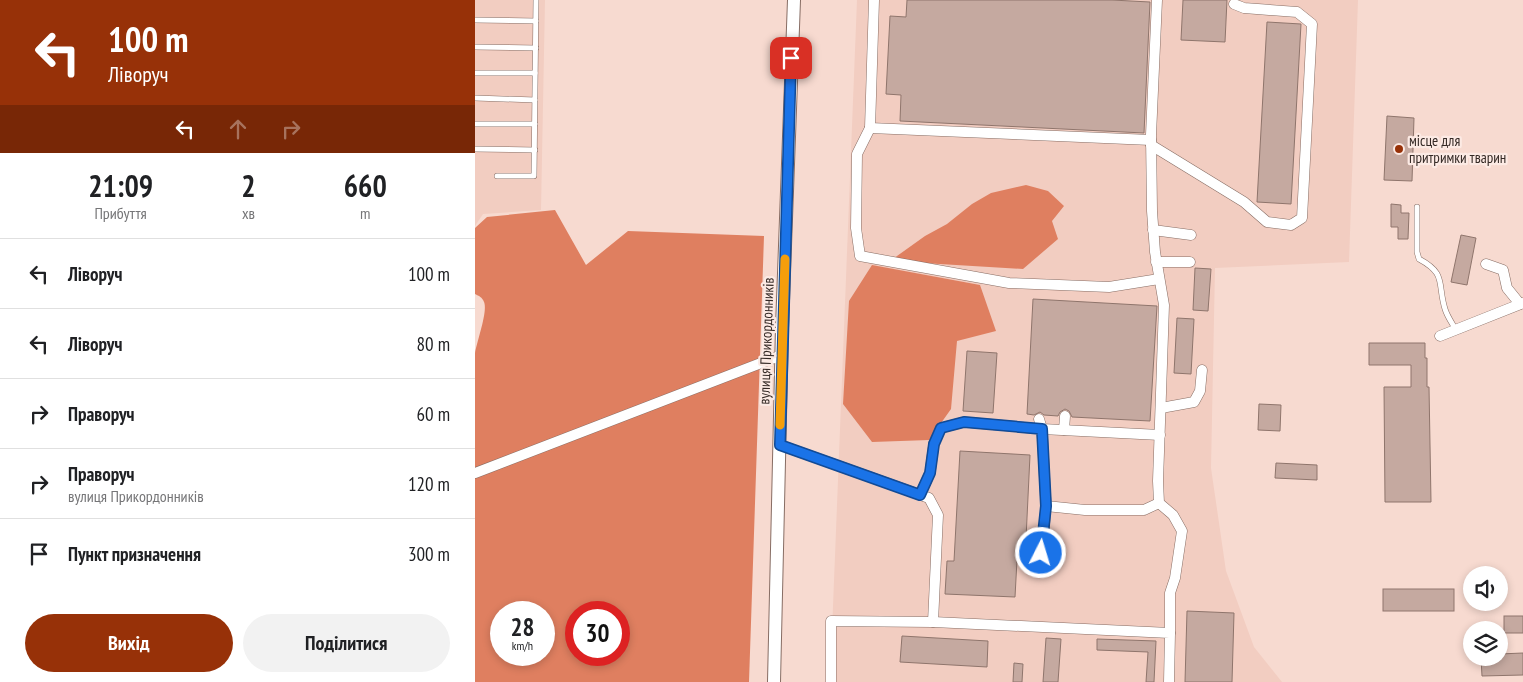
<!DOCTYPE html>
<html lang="uk">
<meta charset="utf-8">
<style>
:root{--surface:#fff;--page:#f2f2f2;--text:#202124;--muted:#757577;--line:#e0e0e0;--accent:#973108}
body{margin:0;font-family:"PT Sans Narrow",sans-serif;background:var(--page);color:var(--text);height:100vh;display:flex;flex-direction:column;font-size:19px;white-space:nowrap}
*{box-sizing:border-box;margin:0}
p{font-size:16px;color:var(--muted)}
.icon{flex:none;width:28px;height:28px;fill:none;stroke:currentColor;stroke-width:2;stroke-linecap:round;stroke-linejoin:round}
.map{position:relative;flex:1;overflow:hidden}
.details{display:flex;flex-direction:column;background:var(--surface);width:475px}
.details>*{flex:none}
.hud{background:#973108;color:#fff;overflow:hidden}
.buttons{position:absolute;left:988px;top:566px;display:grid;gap:10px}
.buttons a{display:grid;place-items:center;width:45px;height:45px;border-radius:50%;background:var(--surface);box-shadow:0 2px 8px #0003;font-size:25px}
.speed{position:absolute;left:15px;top:601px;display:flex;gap:10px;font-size:25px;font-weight:700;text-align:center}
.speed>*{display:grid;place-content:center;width:65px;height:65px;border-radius:50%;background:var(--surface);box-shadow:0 2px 8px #0003;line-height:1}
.speed small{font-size:12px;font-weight:400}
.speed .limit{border:8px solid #d22;background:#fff;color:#111}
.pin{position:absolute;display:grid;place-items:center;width:42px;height:42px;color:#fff;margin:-21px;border-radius:10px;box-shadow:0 2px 8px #0006}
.me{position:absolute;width:55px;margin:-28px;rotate:5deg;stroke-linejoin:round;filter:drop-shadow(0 0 4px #0008)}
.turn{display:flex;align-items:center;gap:18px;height:105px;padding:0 25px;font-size:22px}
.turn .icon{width:65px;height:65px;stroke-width:2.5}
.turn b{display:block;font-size:35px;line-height:42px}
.lanes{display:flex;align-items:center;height:48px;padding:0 25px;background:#0003;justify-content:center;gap:25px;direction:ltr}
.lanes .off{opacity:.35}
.eta{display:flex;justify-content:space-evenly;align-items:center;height:85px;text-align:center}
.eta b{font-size:30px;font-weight:800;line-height:35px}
.cta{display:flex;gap:10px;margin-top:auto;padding:10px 25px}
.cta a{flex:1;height:58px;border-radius:30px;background:var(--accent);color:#fff;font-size:20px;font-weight:800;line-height:58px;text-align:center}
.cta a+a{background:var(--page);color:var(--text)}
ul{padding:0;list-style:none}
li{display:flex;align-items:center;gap:15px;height:70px;padding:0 25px;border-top:1px solid var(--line)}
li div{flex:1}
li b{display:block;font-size:19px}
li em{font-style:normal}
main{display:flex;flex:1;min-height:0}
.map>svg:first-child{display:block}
</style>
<main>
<section class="details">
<div class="hud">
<div class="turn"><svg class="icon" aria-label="left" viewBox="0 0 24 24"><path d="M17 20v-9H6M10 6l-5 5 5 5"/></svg><div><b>100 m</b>Ліворуч</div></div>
<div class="lanes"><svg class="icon" aria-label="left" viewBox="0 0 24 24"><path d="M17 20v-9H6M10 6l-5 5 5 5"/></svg><svg class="icon off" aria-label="ahead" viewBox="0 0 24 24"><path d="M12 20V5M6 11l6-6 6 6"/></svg><svg class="icon off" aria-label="right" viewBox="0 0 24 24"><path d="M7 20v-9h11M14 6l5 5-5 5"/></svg></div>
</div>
<div class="eta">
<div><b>21:09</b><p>Прибуття</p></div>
<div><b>2</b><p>хв</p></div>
<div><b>660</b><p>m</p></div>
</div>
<ul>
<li><svg class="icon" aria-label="left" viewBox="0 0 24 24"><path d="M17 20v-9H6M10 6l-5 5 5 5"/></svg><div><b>Ліворуч</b></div><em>100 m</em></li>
<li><svg class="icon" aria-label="left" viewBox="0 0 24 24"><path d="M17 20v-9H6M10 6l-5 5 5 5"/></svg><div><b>Ліворуч</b></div><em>80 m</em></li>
<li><svg class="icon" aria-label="right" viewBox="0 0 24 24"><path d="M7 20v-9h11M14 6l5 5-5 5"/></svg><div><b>Праворуч</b></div><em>60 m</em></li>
<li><svg class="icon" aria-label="right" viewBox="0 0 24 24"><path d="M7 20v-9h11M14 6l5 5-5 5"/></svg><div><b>Праворуч</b><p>вулиця Прикордонників</p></div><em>120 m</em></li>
<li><svg class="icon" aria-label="arrive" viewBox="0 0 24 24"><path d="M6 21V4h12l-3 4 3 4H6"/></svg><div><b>Пункт призначення</b></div><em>300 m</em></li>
</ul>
<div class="cta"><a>Вихід</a><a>Поділитися</a></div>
</section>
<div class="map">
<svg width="1048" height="682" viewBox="0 0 1048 682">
<rect width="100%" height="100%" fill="#f7dad0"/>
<g fill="#f2cdc1">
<path d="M0 0H70L66 210 8 214 0 226Z"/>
<path d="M382 0H883L874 262 740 268 736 468 751 571 779 647 807 682H355Z"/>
</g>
<g fill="#df7f60" fill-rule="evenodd">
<path d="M551 185 573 191 589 206 577 221 583 239 548 269 415 261 450 236 472 224 497 204 516 193Z"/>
<path d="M80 210 111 265 153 231 289 236 274 682H0V353C2 341 13 311 9 302 7 297 4 296 0 294V228L12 217ZM26 612H69V655H26ZM101 612H144V655H101Z"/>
<path d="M397 265 505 285 521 331 482 341 476 409 454 440 397 442 368 404 374 301Z"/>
</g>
<g fill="#c5a9a0" stroke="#8f756c">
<path d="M432 0H637L675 2 669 133 425 121 426 95 411 94 415 16 431 17Z"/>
<path d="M708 0H752L750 42 706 40Z"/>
<path d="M792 22 826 24 816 204 782 202Z"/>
<path d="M912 116 939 118 937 181 909 180Z"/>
<path d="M916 204 926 205V213H934L933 239H923V227H916Z"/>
<path d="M986 235 1001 238 992 285 976 282Z"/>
<path d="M720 268 736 269 733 311 718 310Z"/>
<path d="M558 299 682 306 675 421 597 417 594 411 590 409 585 412 583 416 569 415 565 412 559 415 552 414Z"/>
<path d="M702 318 719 319 716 374 699 373Z"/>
<path d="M894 343H950V358H952V387H954L956 502H910L909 387H936V365H894Z"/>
<path d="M492 351 522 353 518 413 488 411Z"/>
<path d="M784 404 806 405 805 431 783 430Z"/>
<path d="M485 451 555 455 550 560H542L540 597 470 594 472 561H479Z"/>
<path d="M801 463 842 465V480L800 478Z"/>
<rect x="908" y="589" width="71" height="22"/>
<path d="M712 611 759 613 757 682H710Z"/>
<rect x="1029" y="616" width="19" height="17"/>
<path d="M427 636 513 641 512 667 425 662Z"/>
<path d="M571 638 586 639 583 682H568Z"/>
<path d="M622 639 681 641 679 682H671L673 652 622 650Z"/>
<path d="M1048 653V675L1007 676 1006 658H1024V654Z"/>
<path d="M539 663 548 664 547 682H538Z"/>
</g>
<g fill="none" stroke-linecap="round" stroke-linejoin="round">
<defs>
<g id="service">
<path d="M0 20 61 21"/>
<path d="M0 47 61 48"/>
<path d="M0 73H60"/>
<path d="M0 98 60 100"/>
<path d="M0 124H60"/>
<path d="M0 149 60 150"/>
<path d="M22 176H59L61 0"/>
<path d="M942 207V252L944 259C972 274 962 283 970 309 972 316 977 323 981 330"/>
</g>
<g id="minor">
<path d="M399 0 395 128 676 140"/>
<path d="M682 0 676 135 677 211 680 252 689 305 683 481 684 503 698 515 707 531 700 578 695 593V633"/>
<path d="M395 128 382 154 381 228 385 256 534 283 634 287 684 279"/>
<path d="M676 145 769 202 792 222 816 225 827 218 837 24 822 12 769 8 759 4"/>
<path d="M678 230 716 235"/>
<path d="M681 262H715"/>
<path d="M1011 264 1028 270 1032 288 1045 304"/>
<path d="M965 336 1048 303"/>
<path d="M686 408 719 402 725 391 727 370"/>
<path d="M564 419 567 429 685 435"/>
<path d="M589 430 590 416"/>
<path d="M305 445 454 498 463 515 458 622 356 621V682"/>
<path d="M0 473 307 355"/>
<path d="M445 495 455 473 459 443 466 428 489 422 567 429 571 506 567 553"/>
<path d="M571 506 610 510H669L684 503"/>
<path d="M458 622 695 633 694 682"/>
</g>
<path id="tertiary" d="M299 682 307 328 319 0"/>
</defs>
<use href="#service" stroke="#876d64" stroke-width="6"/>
<use href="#minor" stroke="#876d64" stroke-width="11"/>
<use href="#tertiary" stroke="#876d64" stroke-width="14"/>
<use href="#service" stroke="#fff" stroke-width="5"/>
<use href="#minor" stroke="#fff" stroke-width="10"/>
<use href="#tertiary" stroke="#fff" stroke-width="12"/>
</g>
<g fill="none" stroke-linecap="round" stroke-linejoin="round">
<defs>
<path id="route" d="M316 58 305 445 445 495 455 473 459 444 466 428 489 422 567 429 571 506 566 553"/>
</defs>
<use href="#route" stroke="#114b97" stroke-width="12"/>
<use href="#route" stroke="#1a73e8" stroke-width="9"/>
<path stroke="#f59e0b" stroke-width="9" d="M305 425 310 259"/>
</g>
<circle fill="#973108" stroke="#fceae4" stroke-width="2" cx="924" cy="149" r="5"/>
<g text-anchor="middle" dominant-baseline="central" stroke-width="4.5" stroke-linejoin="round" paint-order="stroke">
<g font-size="15" fill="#342925" stroke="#fceae4" text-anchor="start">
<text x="934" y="140">місце для<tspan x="934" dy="17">притримки тварин</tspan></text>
</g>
<g font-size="15" fill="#342925" stroke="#fceae4">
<text transform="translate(291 341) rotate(-88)">вулиця Прикордонників</text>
</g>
</g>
</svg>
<div class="buttons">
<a><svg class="icon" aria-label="sound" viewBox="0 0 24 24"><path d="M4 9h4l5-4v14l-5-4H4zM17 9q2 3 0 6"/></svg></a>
<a><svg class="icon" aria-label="layers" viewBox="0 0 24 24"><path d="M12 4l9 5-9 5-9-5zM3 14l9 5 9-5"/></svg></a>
</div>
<div class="speed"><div>28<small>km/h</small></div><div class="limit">30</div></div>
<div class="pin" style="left:316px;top:58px;background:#d93025"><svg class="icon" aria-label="arrive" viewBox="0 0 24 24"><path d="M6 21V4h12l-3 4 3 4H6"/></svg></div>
<svg class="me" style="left:566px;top:553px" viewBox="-20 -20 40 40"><circle r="17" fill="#1a73e8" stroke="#fff" stroke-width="3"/><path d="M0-11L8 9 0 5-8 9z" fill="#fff"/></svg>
</div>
</main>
